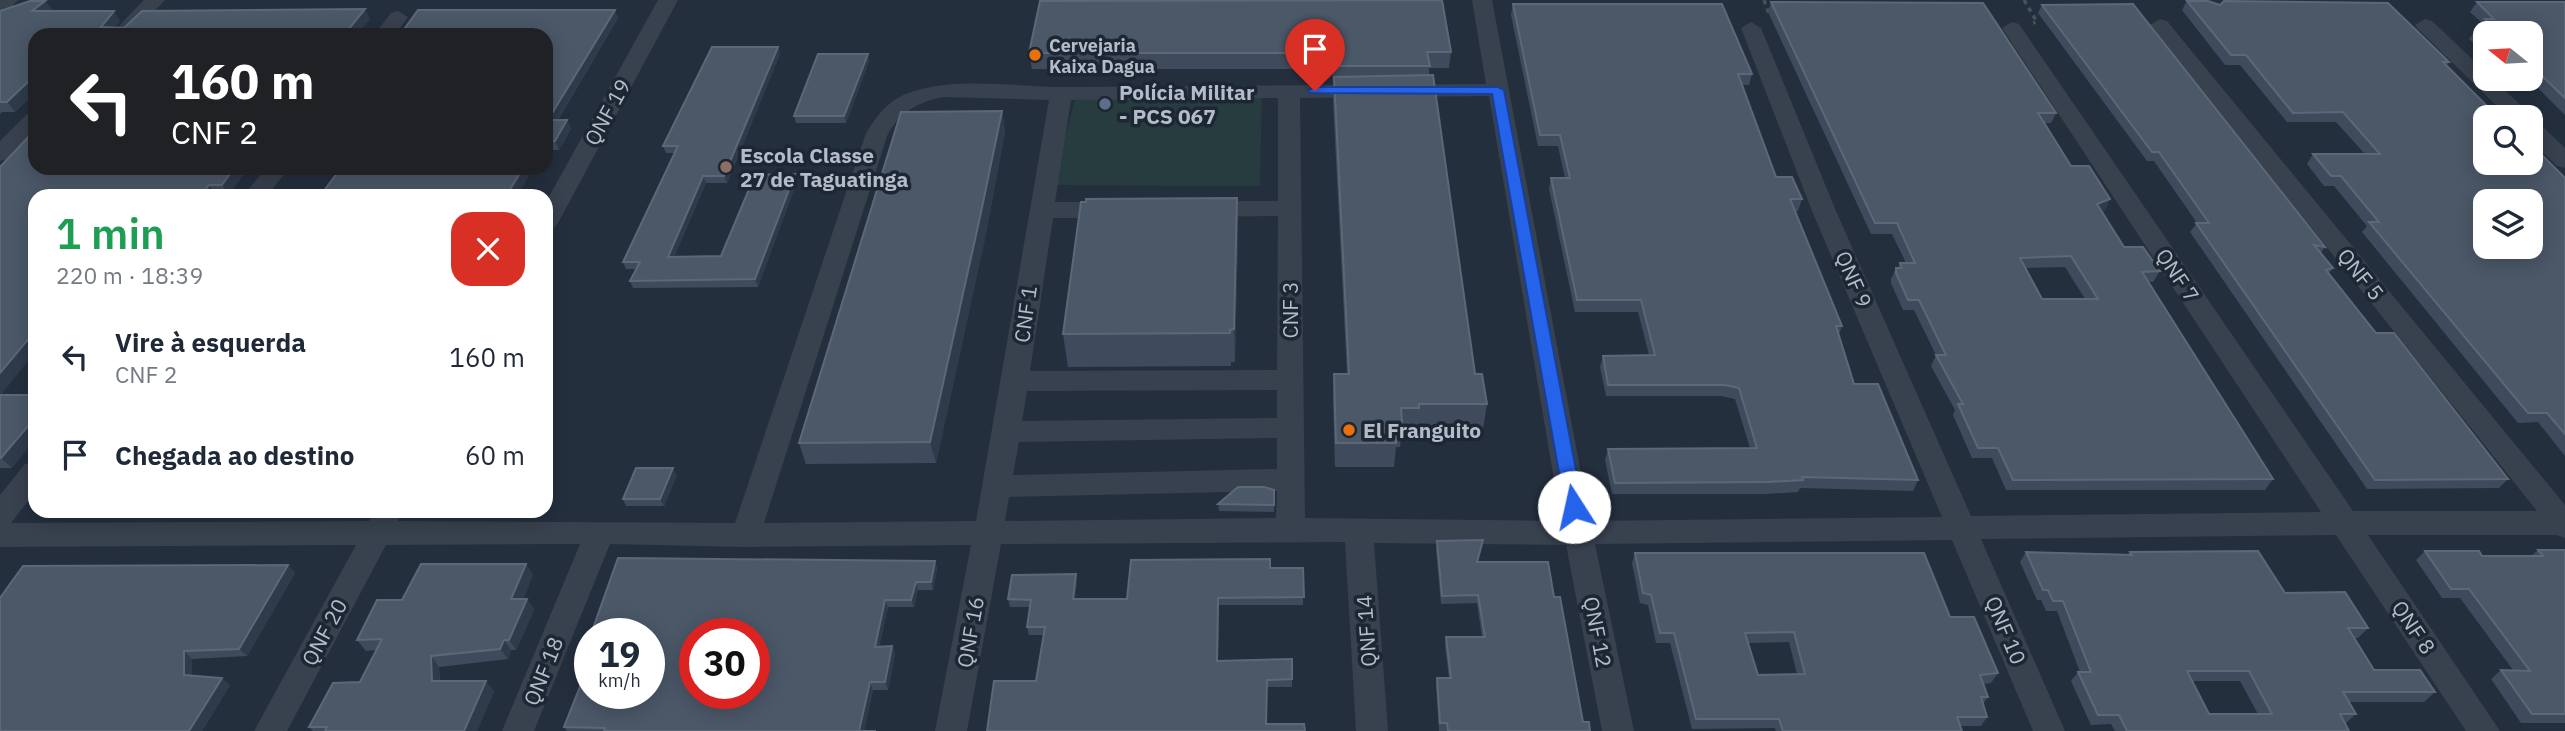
<!DOCTYPE html>
<html lang="pt">
<meta charset="utf-8">
<style>
:root{--surface:#fff;--page:#f2f2f3;--text:#1f2937;--muted:#747a83}
body{margin:0;font-family:"IBM Plex Sans",sans-serif;background:var(--page);color:var(--text);height:100vh;display:flex;flex-direction:column;font-size:26px;white-space:nowrap}
*{box-sizing:border-box;margin:0}
p{font-size:23px;color:var(--muted)}
.icon{flex:none;width:38px;height:38px;fill:none;stroke:currentColor;stroke-width:2;stroke-linecap:round;stroke-linejoin:round}
.map{position:relative;flex:1;overflow:hidden}
.sheet{position:absolute;left:28px;top:189px;width:525px;height:329px;display:flex;flex-direction:column;background:var(--surface);border-radius:21px;box-shadow:0 4px 18px #0003}
.sheet>*{flex:none}
.top-card{position:absolute;left:28px;top:28px;width:525px;height:147px;border-radius:21px;box-shadow:0 4px 18px #0003;background:#202124;color:#fff;overflow:hidden}
.needle{width:46px;rotate:288deg}
.controls{position:absolute;left:2473px;top:21px;display:grid;gap:14px}
.controls a{display:grid;place-items:center;width:70px;height:70px;border-radius:14px;background:var(--surface);box-shadow:0 4px 18px #0003;font-size:35px}
.speed{position:absolute;left:574px;top:618px;display:flex;gap:14px;font-size:35px;font-weight:700;text-align:center}
.speed>*{display:grid;place-content:center;width:91px;height:91px;border-radius:50%;background:var(--surface);box-shadow:0 4px 18px #0003;line-height:1}
.speed small{font-size:18px;font-weight:400}
.speed .limit{border:10px solid #d22;background:#fff;color:#111}
.pin{position:absolute;display:grid;place-items:center;width:60px;height:60px;color:#fff;margin:-72px -30px;border-radius:50% 50% 50% 0;rotate:-45deg;box-shadow:0 0 7px #0007}
.pin .icon{rotate:45deg}
.me{position:absolute;width:77px;margin:-38px;rotate:350deg;stroke-linejoin:round;filter:drop-shadow(0 0 5px #0008)}
.turn{display:flex;align-items:center;gap:24px;height:147px;padding:0 28px;font-size:32px}
.turn .icon{width:91px;height:91px;stroke-width:2.5}
.turn b{display:block;font-size:49px;line-height:60px}
.round{display:grid;place-items:center;flex:none;width:74px;height:74px;border-radius:21px;background:var(--page)}
.head{display:flex;align-items:center;justify-content:space-between;height:119px;padding:0 28px}
h1{font-size:42px;font-weight:600;line-height:52px;color:#1e9e55}
ul{padding:0;list-style:none}
li{display:flex;align-items:center;gap:21px;height:98px;padding:0 28px}
li div{flex:1}
li b{display:block;font-size:26px}
li em{font-style:normal}
.map>svg:first-child{display:block}
</style>
<div class="map">
<svg width="2565" height="731" viewBox="0 0 2565 731">
<rect width="100%" height="100%" fill="#242f3e"/>
<path fill="#263c3f" d="M1262 93 1260 186 1053 185 1076 95Z"/>
<g fill="none" stroke-linecap="round" stroke-linejoin="round">
<g stroke="#3f5557" stroke-width="3.5" stroke-dasharray="4.5 4.5" stroke-linecap="butt">
<path d="M1764 0 1770 17"/>
<path d="M2024 0 2037 22 2033 23"/>
</g>
<g fill="#38414e" fill-rule="evenodd">
<path d="M0 0H18L7 11 0 13Z"/>
<path d="M144 0H165L131 35H110Z"/>
<path d="M658 0H678L558 223 554 228 546 231V202Z"/>
<path d="M1472 0H1492L1590 521 1942 517 1812 211 1741 28 1751 22 1761 28 1836 211 1971 516 2321 512 2002 28 2012 22 2019 24 2353 511H2537L2150 25 2160 19 2167 21 2565 505V538L2556 535H2368L2500 731H2466L2336 535 1981 539 2065 731H2033L1952 540 1595 544 1634 731H1602L1566 545 1374 543 1388 731H1356L1345 542 1001 544 967 731H935L971 545 746 547 610 544 534 731H502L580 544 386 545 287 731H254L356 545 0 547V495L25 464 35 461V492L11 523 369 521 374 511H403L398 521 735 523 865 136C876 115 890 98 914 91 963 76 1022 88 1073 87 1211 86 1348 85 1486 84ZM1489 96 1561 521 1305 518 1300 98ZM943 97 1049 100 976 521 764 523 887 136C899 113 917 102 943 97ZM1278 98V201H1204L1196 204 1192 209 1196 214 1204 217 1278 216 1277 370 1030 371 1053 218H1116L1124 215 1128 210 1124 205 1116 202H1055L1071 100ZM1277 390V418L1022 421 1027 391ZM1277 438V469L1013 475 1019 442ZM1277 491 1276 518 1005 521 1009 497Z"/>
<path d="M398 11 408 17 395 35H374L391 13Z"/>
<path d="M2425 19 2432 21 2485 71V79H2493L2528 112 2531 117 2530 118 2508 117 2418 29 2415 25Z"/>
<path d="M35 112V131L8 159 0 161V141L27 114Z"/>
<path d="M2530 121 2538 122 2565 148V168L2557 166 2530 140Z"/>
<path d="M266 168H289L267 196H243Z"/>
</g>
</g>
<g fill="#3f4b5c" fill-rule="evenodd">
<path d="M45 1 52 10 120 21 115 28 370 19 35 35V93L15 112H2L0 114V11Z"/>
<path d="M2187 1 2220 5 2449 62 2446 66 2485 117 2565 178V456L2538 422 2518 423 2362 232 2367 226 2334 186H2324L2307 164 2313 154H2365L2336 122H2287L2240 65H2225L2182 10Z"/>
<path d="M1771 2 2056 113 2051 123H2045L2071 166 2110 199 2105 210 2102 211 2124 247 2160 271 2153 282H2148L2273 479 2265 490H2006L1992 458H1972L1953 415 1955 410 1931 366 1936 355 1914 310H1903L1891 283V279L1896 268H1898L1900 263H1906L1892 234H1871L1768 12ZM2065 267 2085 299H2042L2026 268Z"/>
<path d="M2477 2H2565V115L2532 82H2515L2512 79H2530V33H2485V54L2469 39 2476 29H2479L2478 28 2482 23 2470 12Z"/>
<path d="M1513 4 1752 74 1749 85H1742L1776 177 1802 199 1798 211H1795L1842 326 1839 334 1854 384 1918 480 1913 491 1800 488 1798 492 1764 494H1612L1605 460 1608 449 1750 448 1735 399 1721 396H1606L1600 367 1603 356 1649 355 1638 312H1575L1549 189 1551 178H1565L1558 146H1538L1511 15Z"/>
<path d="M2042 5 2325 247 2321 253 2333 268 2329 273 2376 333 2508 479 2499 488 2367 489 2190 232 2197 223 2154 161H2147L2038 13Z"/>
<path d="M618 18 558 120H567L571 129 559 150H546V35Z"/>
<path d="M778 47 780 54 727 183H706L674 257 721 256 795 174 797 181 758 287 633 288 630 281 636 269H626L623 262 675 153H666L663 146Z"/>
<path d="M1451 52 1449 68H1429V75L1475 374 1487 404 1483 429H1417V432H1402L1400 447H1396L1394 467H1335L1333 399 1334 374H1347L1333 101 1334 82H1333L1332 69H1032L1029 53Z"/>
<path d="M869 61 846 123H796L794 116Z"/>
<path d="M1002 111 1005 132 985 238 936 463 806 464 799 443Z"/>
<path d="M0 167 248 168 229 195 215 196H35V352L0 395 12 468H0Z"/>
<path d="M321 168H533L517 196H320L338 173H324Z"/>
<path d="M1237 198 1238 231 1235 362H1231V366L1068 367 1063 334Z"/>
<path d="M677 475 664 506H626L623 499Z"/>
<path d="M1274 490V512L1219 511 1218 504Z"/>
<path d="M1483 540 1478 562 1554 597 1583 722 1590 731H1439L1436 686 1437 678H1449L1445 645 1446 637H1482L1477 603 1441 604 1436 549 1437 541Z"/>
<path d="M2538 550H2565V723H2521L2491 679 2501 670H2513L2460 598H2442L2416 560 2425 551 2482 556H2531Z"/>
<path d="M2026 552 2128 554 2130 552 2285 593 2368 628 2358 638H2354L2374 670 2435 692 2424 702H2348L2356 714 2345 724 2349 731H2115L2111 724 2091 725 2071 681 2078 672H2080L2057 611H2046L2041 600H2037L2020 562ZM2192 681H2240L2258 714H2209Z"/>
<path d="M1635 553 1950 617 1998 673 1991 683 1983 684 1988 697 1983 704 1987 717 1981 726H1960L1962 731H1776L1775 728 1692 729 1670 643H1656L1648 605 1640 603 1632 563ZM1789 642 1797 674 1758 675 1748 643Z"/>
<path d="M935 561 937 569 933 590H918L914 607H888L879 647 892 646 895 654 888 690H873L864 731H876H567L564 727 590 693Z"/>
<path d="M526 564 533 575 523 599H527L534 610 516 650H511L508 659 439 667 440 681 494 691 477 731H313L309 727 360 682 376 650 366 651 357 640 402 600Z"/>
<path d="M288 565 295 573 247 656 192 659V676L230 685 202 731H0Z"/>
<path d="M1270 568H1303V605H1219L1218 661 1292 659V687H1267L1266 724 1305 731 1036 681 1044 635H1029L1027 627 1030 607H1010L1008 599 1077 582 1075 599H1127Z"/>
</g>
<g fill="#2f3b4b">
<path d="M45 1 52 10 32 11Z"/>
<path d="M365 9 370 19 357 35H344Z"/>
<path d="M615 10 618 18 552 129 548 120Z"/>
<path d="M114 11 120 21 110 35 101 27Z"/>
<path d="M778 47 780 54 727 183 724 176Z"/>
<path d="M868 54 869 61 846 123 844 116Z"/>
<path d="M35 75V93L15 112 7 102Z"/>
<path d="M1002 111 1005 132 985 238 936 463 930 442Z"/>
<path d="M567 120 571 129 559 150 555 141Z"/>
<path d="M234 168H248L229 195 222 185Z"/>
<path d="M523 168H533L517 196H506Z"/>
<path d="M795 174 797 181 758 287 755 279Z"/>
<path d="M703 176 706 183 671 264 668 257Z"/>
<path d="M209 185 216 195 215 196H200Z"/>
<path d="M1237 198 1238 231 1235 362 1234 329Z"/>
<path d="M2110 199 2105 210 2092 215 2097 204Z"/>
<path d="M30 337 35 342V352L0 396V373Z"/>
<path d="M35 418V440L12 468 1 458Z"/>
<path d="M673 468 677 475 664 506 660 499Z"/>
<path d="M935 561 937 569 933 590 931 582Z"/>
<path d="M526 564 533 575 519 610 511 599Z"/>
<path d="M288 565 295 573 247 656 239 649Z"/>
<path d="M1076 574 1077 582 1074 607 1073 599Z"/>
<path d="M916 582 918 590 914 607 911 600Z"/>
<path d="M527 599 534 610 516 650 509 640Z"/>
<path d="M885 600 888 607 877 654 875 647Z"/>
<path d="M504 640 511 650 508 659 500 649Z"/>
<path d="M892 646 895 654 888 690 885 682Z"/>
<path d="M184 651 192 659V683L184 675Z"/>
<path d="M431 656 439 667 440 691 432 681Z"/>
<path d="M222 678 230 685 202 731H189Z"/>
<path d="M486 681 494 691 477 731H464Z"/>
<path d="M870 682 873 690 864 731H860Z"/>
</g>
<g fill="#4b5868" stroke="#5c6777" stroke-width="2" fill-rule="evenodd">
<path d="M1442 0 1451 52H1427L1430 66H1333L1332 53H1029L1040 1Z"/>
<path d="M30 1H45L32 11H114L101 27 124 28 142 11 365 9 344 35H35V75L7 102H0V11Z"/>
<path d="M2187 1H2208L2220 5 2224 1 2388 3 2449 62H2443L2498 117H2485V163H2530V150L2535 154H2541L2565 178V434L2547 413H2528L2369 222H2379L2341 176H2331L2313 154H2380L2343 112 2293 113 2246 55H2231ZM2485 201H2530V247H2485Z"/>
<path d="M1771 2 1983 3 2056 113H2038L2071 166H2089L2110 199 2097 204 2124 247H2143L2160 271 2142 272 2273 479 2013 480 1998 448H1978L1958 404H1963L1936 355H1946L1919 300H1908L1896 273V268H1902L1900 263H1915L1897 223H1875ZM2071 256 2098 299H2042L2020 258Z"/>
<path d="M2477 2H2565V98L2539 73H2530V33H2485V38L2476 29H2496L2485 19H2494Z"/>
<path d="M1513 4H1722L1752 74H1738L1776 177H1792L1802 199H1790L1842 326H1836L1854 384H1878L1918 480 1802 477 1803 480 1768 482 1615 483 1608 449 1757 448 1739 388 1725 385H1608L1603 356 1655 355 1641 300H1577L1551 178H1570L1560 135H1540Z"/>
<path d="M2133 4 2325 247 2314 245 2333 268 2326 270 2376 333H2394L2508 479 2375 480 2196 223H2209L2159 152H2152L2042 5Z"/>
<path d="M418 10H615L548 120H567L555 141H546V35H400Z"/>
<path d="M712 47H778L724 176H703L668 257 721 256 755 175 795 174 755 279 630 281 640 262H623L678 146H663Z"/>
<path d="M818 54H868L844 116H794Z"/>
<path d="M1433 75 1475 374H1482L1487 404H1419V408H1401L1402 423H1396V443H1336L1334 374H1349L1334 77Z"/>
<path d="M1002 111 980 217 930 442 799 443 901 112Z"/>
<path d="M35 130V168H234L222 185H209L200 196H35V337H30L0 373V167Z"/>
<path d="M341 168H523L506 196H320Z"/>
<path d="M1237 198 1234 329 1230 330V333L1063 334 1081 202H1086V199Z"/>
<path d="M0 395H35V418L1 458H0Z"/>
<path d="M636 468H673L660 499H623Z"/>
<path d="M1238 487H1264L1274 490V505L1218 504Z"/>
<path d="M1483 540 1477 562H1548L1554 597H1560L1583 722H1589L1590 731H1448L1447 723H1440L1437 678H1451L1446 637H1485L1478 595 1442 596 1437 541Z"/>
<path d="M2538 550H2565V714H2532L2501 670 2530 671 2469 589H2451L2425 551H2479L2482 556H2543Z"/>
<path d="M2258 551 2285 593 2345 592 2368 628H2348L2374 670H2420L2435 692H2343L2356 714H2340L2349 731H2127L2119 715H2098L2078 672H2091L2063 601H2053L2048 590H2043L2026 552 2132 555 2130 552ZM2187 671H2249L2272 714H2209Z"/>
<path d="M1635 553H1924L1950 617H1974L1998 673 1980 675 1988 697H1981L1987 717H1957L1962 731H1783L1779 719H1696L1674 633H1660L1651 595 1643 593ZM1794 632 1805 674 1758 675 1745 633Z"/>
<path d="M618 558 935 561 931 582H916L911 600H885L875 647 892 646 885 682H870L859 731H876H604L605 728 564 727 581 684H590V693H649V634H591ZM695 634H754V693H695Z"/>
<path d="M1270 559V568H1303L1304 597 1218 598 1217 661 1292 659V679L1267 680 1266 724H1304L1305 731H987L994 681H1036L1045 627H1027L1031 600 1008 599 1012 575 1076 574 1073 599H1127L1131 560Z"/>
<path d="M421 564H526L511 599H527L509 640H504L500 649 431 656 432 681H486L464 731H325L327 727H309L333 683 360 682 382 639 357 640 377 600H402Z"/>
<path d="M288 565 239 649 184 651V675L222 678 189 731H0V598L23 566Z"/>
</g>
<path fill="#2563eb" stroke="#184099" stroke-width="2" d="M1315 87H1498L1504 90 1583 507 1580 512H1568L1565 507 1492 94 1310 93 1308 91Z"/>
<g fill="#e8710a" stroke="#1d2633" stroke-width="2.5">
<circle cx="1035" cy="55" r="7"/>
<circle cx="1349" cy="430" r="7"/>
</g>
<circle fill="#5c6f8a" stroke="#1d2633" stroke-width="2.5" cx="1105" cy="104" r="7"/>
<circle fill="#8d6e63" stroke="#1d2633" stroke-width="2.5" cx="726" cy="167" r="7"/>
<g text-anchor="middle" dominant-baseline="central" stroke-width="7" stroke-linejoin="round" paint-order="stroke">
<g font-size="18" font-weight="bold" fill="#b4bcc9" stroke="#1d2633" text-anchor="start">
<text x="1049" y="45">Cervejaria<tspan x="1049" dy="21">Kaixa Dagua</tspan></text>
</g>
<g font-size="21" font-weight="bold" fill="#b4bcc9" stroke="#1d2633" text-anchor="start">
<text x="1119" y="92">Polícia Militar<tspan x="1119" dy="24">- PCS 067</tspan></text>
<text x="740" y="155">Escola Classe<tspan x="740" dy="24">27 de Taguatinga</tspan></text>
<text x="1363" y="430">El Franguito</text>
</g>
<g font-size="21" fill="#b4bcc9" stroke="#1d2633">
<text transform="translate(607 112) rotate(-61)">QNF 19</text>
<text transform="translate(2361 274) rotate(51)">QNF 5</text>
<text transform="translate(2178 275) rotate(56)">QNF 7</text>
<text transform="translate(1854 279) rotate(66)">QNF 9</text>
<text transform="translate(1290 310) rotate(-90)">CNF 3</text>
<text transform="translate(1025 314) rotate(-82)">CNF 1</text>
<text transform="translate(2414 627) rotate(56)">QNF 8</text>
<text transform="translate(2006 630) rotate(67)">QNF 10</text>
<text transform="translate(1366 631) rotate(-94)">QNF 14</text>
<text transform="translate(324 632) rotate(-62)">QNF 20</text>
<text transform="translate(970 632) rotate(-80)">QNF 16</text>
<text transform="translate(1598 632) rotate(79)">QNF 12</text>
<text transform="translate(543 671) rotate(-68)">QNF 18</text>
</g>
</g>
</svg>
<div class="controls">
<a><svg class="needle" viewBox="-14 -14 28 28"><path d="M0-13l5 13h-10z" fill="#e53935"/><path d="M0 13l5-13h-10z" fill="#747a83"/></svg></a>
<a><svg class="icon" aria-label="search" viewBox="0 0 24 24"><circle cx="10" cy="10" r="6"/><path d="M15 15l6 6"/></svg></a>
<a><svg class="icon" aria-label="layers" viewBox="0 0 24 24"><path d="M12 4l9 5-9 5-9-5zM3 14l9 5 9-5"/></svg></a>
</div>
<div class="speed"><div>19<small>km/h</small></div><div class="limit">30</div></div>
<div class="pin" style="left:1315px;top:91px;background:#d93025"><svg class="icon" aria-label="arrive" viewBox="0 0 24 24"><path d="M6 21V4h12l-3 4 3 4H6"/></svg></div>
<svg class="me" style="left:1574px;top:507px" viewBox="-20 -20 40 40"><circle r="19" fill="#fff"/><path d="M0-13L10 11 0 6-10 11z" fill="#2563eb"/></svg>
<div class="top-card">
<div class="turn"><svg class="icon" aria-label="left" viewBox="0 0 24 24"><path d="M17 20v-9H6M10 6l-5 5 5 5"/></svg><div><b>160 m</b>CNF 2</div></div>
</div>
<section class="sheet">
<div class="head"><div><h1>1 min</h1><p>220 m · 18:39</p></div><a class="round" style="background:#d93025;color:#fff"><svg class="icon" aria-label="close" viewBox="0 0 24 24"><path d="M6 6l12 12M18 6L6 18"/></svg></a></div>
<ul>
<li><svg class="icon" aria-label="left" viewBox="0 0 24 24"><path d="M17 20v-9H6M10 6l-5 5 5 5"/></svg><div><b>Vire à esquerda</b><p>CNF 2</p></div><em>160 m</em></li>
<li><svg class="icon" aria-label="arrive" viewBox="0 0 24 24"><path d="M6 21V4h12l-3 4 3 4H6"/></svg><div><b>Chegada ao destino</b></div><em>60 m</em></li>
</ul>
</section>
</div>
